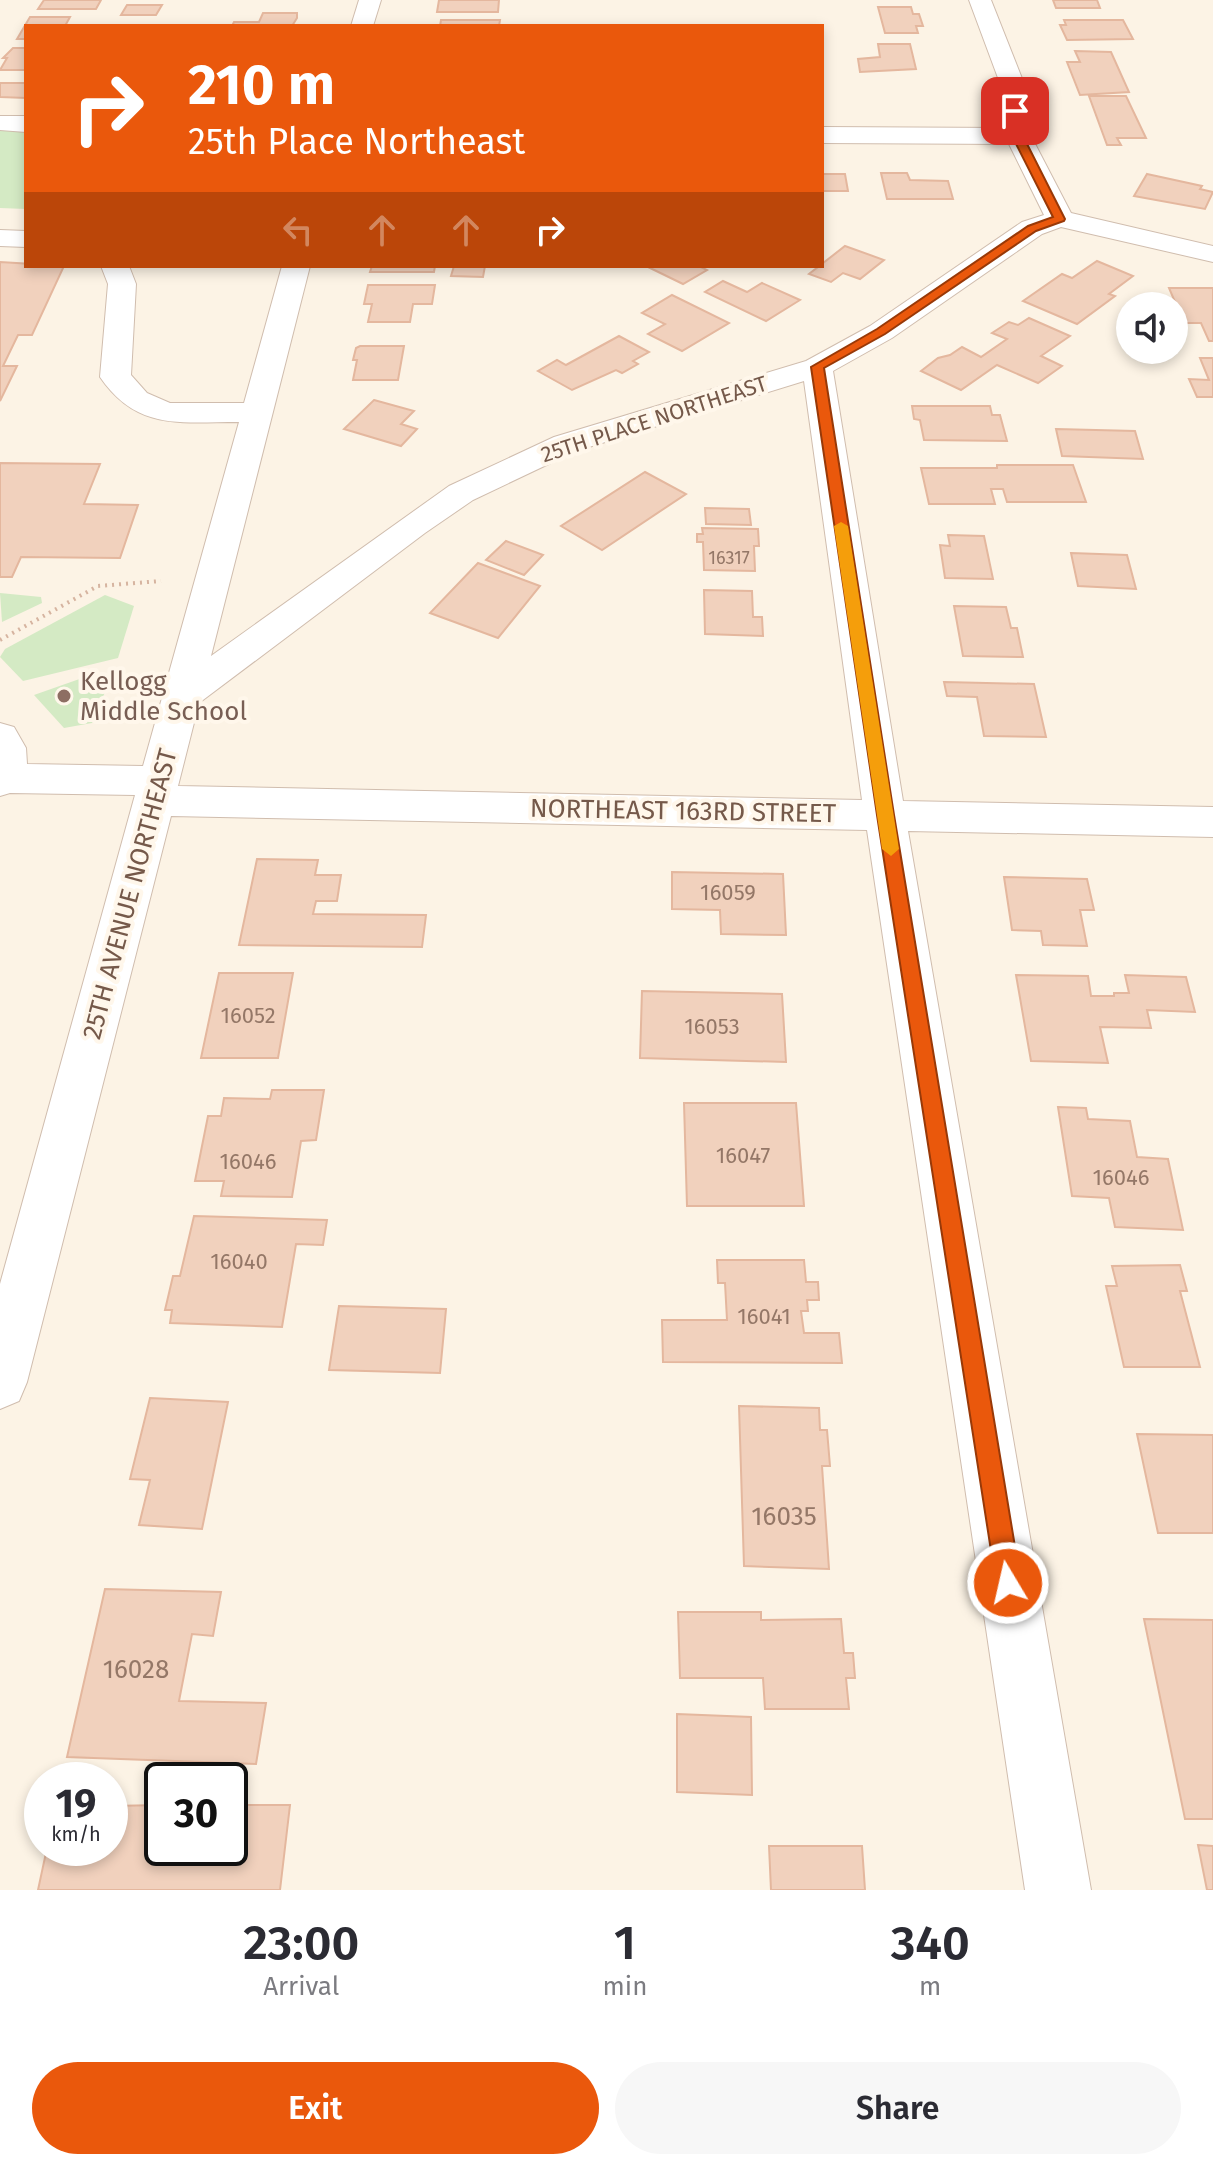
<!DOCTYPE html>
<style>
:root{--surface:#fff;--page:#f7f7f7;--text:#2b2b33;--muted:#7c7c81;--accent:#ea580c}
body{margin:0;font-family:"Fira Sans",sans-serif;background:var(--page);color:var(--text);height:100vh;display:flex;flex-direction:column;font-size:30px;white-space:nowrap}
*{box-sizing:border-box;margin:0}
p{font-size:26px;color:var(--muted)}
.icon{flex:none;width:44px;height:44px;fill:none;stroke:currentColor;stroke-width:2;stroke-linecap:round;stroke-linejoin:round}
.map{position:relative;height:1890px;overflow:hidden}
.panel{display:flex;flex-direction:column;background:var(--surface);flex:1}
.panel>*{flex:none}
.hud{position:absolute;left:24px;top:24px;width:800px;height:244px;border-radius:0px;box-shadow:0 4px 12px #0003;background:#ea580c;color:#fff;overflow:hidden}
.fabs{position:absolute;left:1116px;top:292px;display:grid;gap:16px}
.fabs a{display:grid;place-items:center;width:72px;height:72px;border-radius:50%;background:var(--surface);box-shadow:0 4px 12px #0003;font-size:40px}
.speed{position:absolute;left:24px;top:1762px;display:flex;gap:16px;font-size:40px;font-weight:700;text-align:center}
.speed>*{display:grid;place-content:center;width:104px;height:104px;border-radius:50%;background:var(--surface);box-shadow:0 4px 12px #0003;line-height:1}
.speed small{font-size:20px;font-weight:400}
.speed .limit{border:4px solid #111;border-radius:12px;background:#fff;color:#111}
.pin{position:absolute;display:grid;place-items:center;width:68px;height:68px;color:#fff;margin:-34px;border-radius:16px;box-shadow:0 4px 12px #0006}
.me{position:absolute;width:88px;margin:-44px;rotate:351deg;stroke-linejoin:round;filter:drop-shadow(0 0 6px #0008)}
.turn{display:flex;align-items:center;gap:28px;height:168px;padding:0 32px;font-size:36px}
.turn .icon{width:104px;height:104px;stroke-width:2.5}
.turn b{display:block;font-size:56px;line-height:68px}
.lanes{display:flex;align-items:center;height:76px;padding:0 32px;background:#0003;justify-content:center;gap:40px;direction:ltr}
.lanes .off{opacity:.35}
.eta{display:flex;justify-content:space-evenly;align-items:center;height:136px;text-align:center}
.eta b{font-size:48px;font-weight:600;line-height:56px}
.action{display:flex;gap:16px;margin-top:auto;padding:16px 32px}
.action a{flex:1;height:92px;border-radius:48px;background:var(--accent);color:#fff;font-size:32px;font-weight:600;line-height:92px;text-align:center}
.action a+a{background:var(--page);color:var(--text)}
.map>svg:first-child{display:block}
</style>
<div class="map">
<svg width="1213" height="1890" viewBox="0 0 1213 1890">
<rect width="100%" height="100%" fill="#fcf3e5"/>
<g fill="#d4eac4">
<path d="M0 130 26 131V209L0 208Z"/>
<path d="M0 593 41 597 42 603 2 622Z"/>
<path d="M105 595 134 606 118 658 23 681 0 657 5 649Z"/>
<path d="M88 676 108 685 92 723 64 728 34 695Z"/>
</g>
<g fill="#f1d1bd" stroke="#e4b79e" stroke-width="2">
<path d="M44 0H101L96 9H38Z"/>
<path d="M439 0H499L498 12H437Z"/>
<path d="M1053 0H1097L1100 8H1056Z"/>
<path d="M127 5H162L156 15H121Z"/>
<path d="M878 7H911L913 14H919L923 26H916L918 33H885Z"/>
<path d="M263 13H297V18L292 26H232L234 22H259Z"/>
<path d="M30 17H70L65 26H26V39H17Z"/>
<path d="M441 20H500L499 26H440Z"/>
<path d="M1064 20H1123L1133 39 1067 40 1060 25H1066Z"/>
<path d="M878 44H910L916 69 860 72 858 59 880 57Z"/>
<path d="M13 48H26V70H0L7 58H3Z"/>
<path d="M1075 51 1111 52 1129 92 1080 95 1067 62H1080Z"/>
<path d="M0 83H26V98L0 97Z"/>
<path d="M1089 96H1126L1146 138H1117L1121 145H1107Z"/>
<path d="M881 173H907L910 180 948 181 953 199H887Z"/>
<path d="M822 174H845L848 191H822Z"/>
<path d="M1147 174 1202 186 1200 189 1213 192 1205 209 1134 196Z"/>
<path d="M845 246 884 260 860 279 843 273 831 282 809 274Z"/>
<path d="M1097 261 1133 276 1109 294 1115 296 1077 324 1023 301 1062 274 1072 278Z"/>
<path d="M0 262 64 266 32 335H18L3 366H17L0 401Z"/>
<path d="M372 266H435L434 272H370Z"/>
<path d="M454 266H485L483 277 451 276Z"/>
<path d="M646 266H699L707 270 683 284Z"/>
<path d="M723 281 747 292 762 283 800 300 766 321 705 292Z"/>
<path d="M368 285H435L432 304H413L410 322H368L372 304H364Z"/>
<path d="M1169 288H1213V341H1209L1201 323H1184Z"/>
<path d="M672 295 729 323 682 351 648 334 665 324 642 313Z"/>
<path d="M1029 318 1070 336 1041 356 1062 366 1038 383 997 365 961 390 921 371 938 358 950 355 962 347 981 357 1007 339 992 333 1009 322 1018 325Z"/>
<path d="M619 336 649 352 633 361 638 364 622 373 616 370 572 390 538 371 557 360 566 365Z"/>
<path d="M360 346H404L398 380H353L357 360H353L356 348Z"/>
<path d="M1200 358H1213V397H1197L1189 379 1209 380Z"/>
<path d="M374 400 414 411 401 424 417 429 401 446 344 429Z"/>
<path d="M912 406H990L992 415H1000L1007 441 924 440 920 420 914 419Z"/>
<path d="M1056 429 1135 431 1143 459 1062 456Z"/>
<path d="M0 463 100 464 84 504 138 505 120 558 21 557 12 577H0Z"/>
<path d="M997 465H1073L1086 502H1007L1003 489H991L995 504H929L921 468H997Z"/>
<path d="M645 472 686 494 602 550 561 526Z"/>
<path d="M705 508 749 509 751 525 706 524Z"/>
<path d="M702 528 758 529 759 546H754L755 571 704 570 703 542H697V534H703Z"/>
<path d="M948 535 984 536 993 579 945 578 940 545 950 546Z"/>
<path d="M506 541 543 555 524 575 486 560Z"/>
<path d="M1071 553 1127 555 1136 589 1078 586Z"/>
<path d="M478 563 540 586 498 638 430 613Z"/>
<path d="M704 590 752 591 753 617H762L763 636 705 634Z"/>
<path d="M954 606 1006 607 1011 628H1017L1023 657 963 656Z"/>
<path d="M944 682 1034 684 1046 737 984 736 977 697 947 696Z"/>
<path d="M257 859 318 860 315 875H341L337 901H316L313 914 426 915 422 947 239 945Z"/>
<path d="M672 872 783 874 786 935 721 934 720 910 672 909Z"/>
<path d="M1004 877 1087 879 1094 910H1080L1087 946 1043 945 1041 931 1012 930Z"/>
<path d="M219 973H293L278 1058H201Z"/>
<path d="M1016 975 1088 976 1091 996H1114V993H1129L1125 975 1186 977 1195 1012 1147 1010 1151 1028 1100 1027 1108 1063 1031 1061Z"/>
<path d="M642 991 782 994 786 1062 640 1058Z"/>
<path d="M272 1090H324L316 1140 301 1141 292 1197 221 1196 224 1181H195L208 1116H221L224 1098 270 1099Z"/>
<path d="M684 1103H796L804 1206H687Z"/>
<path d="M1058 1107 1086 1108 1088 1119 1130 1121 1137 1157 1168 1159 1183 1230 1115 1227 1109 1198 1072 1196Z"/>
<path d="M194 1216 327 1220 323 1245 296 1244 282 1327 170 1323 172 1310H165L173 1276H180Z"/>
<path d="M717 1260H804L806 1282H818L819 1300H807L808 1311H801L804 1333H839L842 1363 663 1362 662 1320H727L725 1283H718Z"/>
<path d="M1180 1265 1187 1291H1180L1200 1367H1124L1106 1286H1117L1112 1266Z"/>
<path d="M339 1306 446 1309 440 1373 329 1370Z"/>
<path d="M150 1398 228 1402 202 1529 139 1525 150 1480 130 1479Z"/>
<path d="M739 1406 819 1408 820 1430H827L830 1466H822L829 1569 744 1566Z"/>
<path d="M1137 1434 1213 1435V1533H1158Z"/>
<path d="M105 1589 221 1592 213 1636 192 1634 179 1701 266 1703 256 1764 67 1757Z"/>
<path d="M678 1612H761V1620L841 1619 844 1653H853L855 1678H846L849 1709H765L763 1678H680Z"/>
<path d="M1144 1619 1213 1620V1819H1185Z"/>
<path d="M677 1714 751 1717 752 1795 677 1792Z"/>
<path d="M162 1805V1848H230V1805H290L280 1890H38L47 1848H110V1806Z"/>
<path d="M1198 1845 1213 1846V1890H1207Z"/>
<path d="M769 1846H862L865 1890H771Z"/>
</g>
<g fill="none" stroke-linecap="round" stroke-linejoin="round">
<defs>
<g id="minor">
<path d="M359 0H381L373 26H351Z"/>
<path d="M969 0H991L1025 86 1031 136 1071 213 1213 246V262L1061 227 1042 234 892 338 833 371 903 801 1213 807V837L908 831 1091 1890H1025L867 830 171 816 27 1382 19 1401 0 1409V1284L135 795 10 793 0 796V723L14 727 26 748 27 764 143 766 239 422C180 422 137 431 100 377L108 284 101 266H129L136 284 131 375 147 393 170 403H244L282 266H310L211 656 449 486 554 437 806 361 870 326 1022 222 1044 215 1009 144 822 143V127L1005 128 1001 86ZM804 381 862 800 178 786 199 703 425 533 473 500 576 451Z"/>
<path d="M0 116H26V132L0 130Z"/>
<path d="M0 230 26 231V247L0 246Z"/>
</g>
</defs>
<use href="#minor" stroke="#d0bdae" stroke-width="2"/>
<path stroke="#d6b4a0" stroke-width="4" stroke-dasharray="2 5" stroke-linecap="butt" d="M0 640 98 586 161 581"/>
<use href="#minor" fill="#fff" fill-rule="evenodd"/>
</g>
<path fill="#ea580c" stroke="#983908" stroke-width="2" d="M1015 108 1021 111 1023 136 1065 219 1064 221 1036 231 885 334 824 368 894 815 1021 1583 1017 1591 1008 1595 1000 1591 996 1583 877 815 811 367 877 329 1028 226 1053 217 1012 136 1010 111Z"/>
<path fill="#f59e0b" d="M841 522 848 526 899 849 891 856 882 849 834 526Z"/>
<circle fill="#8d6e63" stroke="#fff7eb" stroke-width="3" cx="64" cy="696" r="8"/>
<g text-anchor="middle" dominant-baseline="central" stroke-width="8" stroke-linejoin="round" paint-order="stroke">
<g font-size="18" fill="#947767">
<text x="729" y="558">16317</text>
</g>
<g font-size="22" fill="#75594a" stroke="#fff7eb">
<text transform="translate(654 419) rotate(-18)">25TH PLACE NORTHEAST</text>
</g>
<g font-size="22" fill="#947767">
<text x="728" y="892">16059</text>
<text x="248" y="1015">16052</text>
<text x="712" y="1026">16053</text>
<text x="743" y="1155">16047</text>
<text x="248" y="1161">16046</text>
<text x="1121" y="1177">16046</text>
<text x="239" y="1261">16040</text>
<text x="764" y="1316">16041</text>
</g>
<g font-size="26" fill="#785e54" stroke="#fff7eb" text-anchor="start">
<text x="80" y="681">Kellogg<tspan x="80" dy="30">Middle School</tspan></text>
</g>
<g font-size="26" fill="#75594a" stroke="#fff7eb">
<text transform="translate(683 811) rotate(1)">NORTHEAST 163RD STREET</text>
<text transform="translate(130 894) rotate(-75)">25TH AVENUE NORTHEAST</text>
</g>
<g font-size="26" fill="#947767">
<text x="784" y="1516">16035</text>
<text x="136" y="1669">16028</text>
</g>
</g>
</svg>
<div class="fabs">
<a><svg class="icon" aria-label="sound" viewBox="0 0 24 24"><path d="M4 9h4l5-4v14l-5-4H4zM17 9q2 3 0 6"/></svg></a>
</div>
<div class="speed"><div>19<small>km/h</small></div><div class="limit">30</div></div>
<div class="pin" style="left:1015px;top:111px;background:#d93025"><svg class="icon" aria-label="arrive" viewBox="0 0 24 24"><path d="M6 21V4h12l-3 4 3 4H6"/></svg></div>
<svg class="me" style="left:1008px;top:1583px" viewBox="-20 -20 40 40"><circle r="17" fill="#ea580c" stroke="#fff" stroke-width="3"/><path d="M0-11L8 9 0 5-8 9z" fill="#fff"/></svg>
<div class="hud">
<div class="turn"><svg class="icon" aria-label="right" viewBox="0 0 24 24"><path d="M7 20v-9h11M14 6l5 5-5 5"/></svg><div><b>210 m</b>25th Place Northeast</div></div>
<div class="lanes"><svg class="icon off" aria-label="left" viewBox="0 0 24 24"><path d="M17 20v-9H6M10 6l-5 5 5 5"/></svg><svg class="icon off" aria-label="ahead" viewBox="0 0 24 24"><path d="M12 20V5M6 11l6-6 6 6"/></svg><svg class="icon off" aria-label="ahead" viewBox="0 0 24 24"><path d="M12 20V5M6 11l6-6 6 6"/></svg><svg class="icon" aria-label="right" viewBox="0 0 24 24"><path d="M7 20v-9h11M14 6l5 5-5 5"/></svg></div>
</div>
</div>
<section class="panel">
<div class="eta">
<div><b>23:00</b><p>Arrival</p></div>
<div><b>1</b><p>min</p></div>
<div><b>340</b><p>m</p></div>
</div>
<div class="action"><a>Exit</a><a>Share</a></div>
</section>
